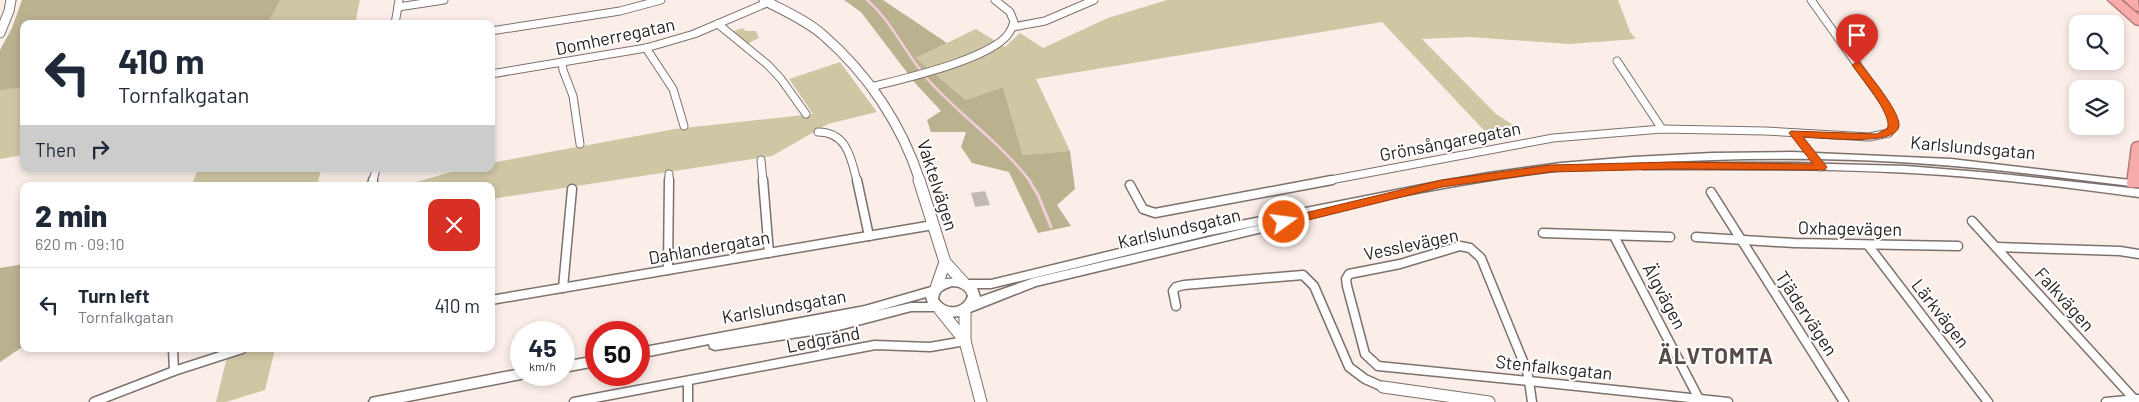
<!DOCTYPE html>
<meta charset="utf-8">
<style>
:root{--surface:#fff;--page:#f2f2f3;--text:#1f2937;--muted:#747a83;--line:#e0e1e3}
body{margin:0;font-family:Barlow,sans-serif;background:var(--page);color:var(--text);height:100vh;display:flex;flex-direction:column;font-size:19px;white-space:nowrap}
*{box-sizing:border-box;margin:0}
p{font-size:16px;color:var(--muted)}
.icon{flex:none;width:28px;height:28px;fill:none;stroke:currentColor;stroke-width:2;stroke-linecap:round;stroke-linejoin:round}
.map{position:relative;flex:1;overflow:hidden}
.sheet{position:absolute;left:20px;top:182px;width:475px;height:170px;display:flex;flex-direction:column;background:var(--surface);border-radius:10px;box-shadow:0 2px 8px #0003}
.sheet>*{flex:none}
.top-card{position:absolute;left:20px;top:20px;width:475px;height:152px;border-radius:10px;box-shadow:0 2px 8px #0003;background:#fff;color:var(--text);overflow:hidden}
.fabs{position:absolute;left:2069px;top:15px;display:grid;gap:10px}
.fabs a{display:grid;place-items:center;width:55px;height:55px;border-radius:10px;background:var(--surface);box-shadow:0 2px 8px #0003;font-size:25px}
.speed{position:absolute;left:510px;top:321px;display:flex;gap:10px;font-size:25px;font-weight:700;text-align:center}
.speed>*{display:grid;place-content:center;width:65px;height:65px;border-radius:50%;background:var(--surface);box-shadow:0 2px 8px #0003;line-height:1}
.speed small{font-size:12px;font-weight:400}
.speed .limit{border:8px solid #d22;background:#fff;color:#111}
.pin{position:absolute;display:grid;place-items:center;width:42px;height:42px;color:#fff;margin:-51px -21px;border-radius:50% 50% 50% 0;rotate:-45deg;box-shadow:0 0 5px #0007}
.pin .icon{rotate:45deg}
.me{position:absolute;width:55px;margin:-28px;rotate:76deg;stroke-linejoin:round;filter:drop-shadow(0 0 4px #0008)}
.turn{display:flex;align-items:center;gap:18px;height:105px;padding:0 15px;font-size:22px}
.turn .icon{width:65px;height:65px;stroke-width:2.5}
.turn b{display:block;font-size:35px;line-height:42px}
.then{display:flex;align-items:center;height:48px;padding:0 15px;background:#0003;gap:10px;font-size:19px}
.round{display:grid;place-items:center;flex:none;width:52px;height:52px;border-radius:10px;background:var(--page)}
.summary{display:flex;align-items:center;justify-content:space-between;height:85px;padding:0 15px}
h1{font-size:30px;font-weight:800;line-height:38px}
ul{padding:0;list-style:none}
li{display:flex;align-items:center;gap:15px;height:75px;padding:0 15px;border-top:1px solid var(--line)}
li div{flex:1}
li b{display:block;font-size:19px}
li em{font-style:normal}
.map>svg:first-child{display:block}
</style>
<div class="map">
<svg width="2139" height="402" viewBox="0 0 2139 402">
<rect width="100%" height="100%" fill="#fbeee9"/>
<g fill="#cfc6a4">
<path d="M53 0H360L355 24H35Z"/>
<path d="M1167 0H1618L1630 32 1636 39 1569 44 1469 37 1422 39 1496 114 1518 128 1494 141 1382 22 1036 79 1070 151 1023 155 1003 87 966 100 916 58 976 29 1005 47 1020 33 1043 48 1108 18Z"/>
<path d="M742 28 746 31H756L759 38 747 44 732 32Z"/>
<path d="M24 38V155L0 159V69Z"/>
<path d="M840 62 877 112 828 124 772 156 491 199V186H402L462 169H491V163L675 129 813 114 789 79Z"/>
<path d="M198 169H321L317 186H191Z"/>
<path d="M229 349H275L265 390 226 402H216Z"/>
</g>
<g fill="#bab18f">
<path d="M22 0H280L267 24H24V87L0 90V50L12 28Z"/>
<path d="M844 0H883L947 43 916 58 966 100 1003 87 1023 155 1070 151 1075 189 1057 205 1071 226 1038 233 1009 172 972 163 961 147 966 132H931L927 120 941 111 915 83 861 12Z"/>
<path d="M24 264V346L0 362V268Z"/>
</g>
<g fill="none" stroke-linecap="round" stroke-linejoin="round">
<path stroke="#f4cdda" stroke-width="2.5" d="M867 0C893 22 906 56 930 82 962 117 1001 143 1030 181"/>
<path stroke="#f4cdda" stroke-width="3" d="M1029 180 1038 195 1051 227"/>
</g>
<path fill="#c2bab1" d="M985 191 990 205 975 207 971 193Z"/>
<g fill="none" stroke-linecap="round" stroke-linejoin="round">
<defs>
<g id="minor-far1">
<path d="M398 7 444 0"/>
<path d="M395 24 399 0"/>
<path d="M718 24 768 65 781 79 806 114"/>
<path d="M1013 27 1045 21 1094 0"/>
<path d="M491 31 620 11 661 0"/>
<path d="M646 48 673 89 684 126"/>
<path d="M1617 61 1662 129"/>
<path d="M562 62 563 70 573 96 580 144"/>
<path d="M491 74 646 48 694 34 769 2"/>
<path d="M871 87C902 79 992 59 1009 33 1011 30 1013 25 1014 22L1010 12 995 0"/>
<path d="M818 132C847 132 851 158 857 181"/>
<path d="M1795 133 1821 167"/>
<path d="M761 160 763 181"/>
<path d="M373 181 376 169"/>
<path d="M669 181V174"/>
<path d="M1325 181 1553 138 1662 129 1765 131 1869 137 1889 133 1894 123 1886 105 1811 0"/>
</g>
<g id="minor">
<path d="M763 180 769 253"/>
<path d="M857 180 869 236"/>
<path d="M1130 185 1143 209 1155 213 1332 180"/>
<path d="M372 186 373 180"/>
<path d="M1711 192 1844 402"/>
<path d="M1972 221 2134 399"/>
<path d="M1543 233 1670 237"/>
<path d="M1614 236 1699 399"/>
<path d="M1696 237 1794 243 1958 246"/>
<path d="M1868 245 1988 402"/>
<path d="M1460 246 1470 248 1481 258 1527 371 1529 381 1378 366 1365 354 1347 286 1346 279 1349 274 1400 264Z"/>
<path d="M1996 247 2120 251 2139 254"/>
<path d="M668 270 669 180"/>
<path d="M563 288 572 189"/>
<path d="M491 300 933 225"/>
<path d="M1176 306 1173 291 1176 287 1184 285 1303 275 1314 286 1349 367 1365 379 1383 387"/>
<path d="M173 349 174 371"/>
<path d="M688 381V402"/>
<path d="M1529 381 1728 402"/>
<path d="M1529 381 1532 402"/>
<path d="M94 402 174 371 242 349"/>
<path d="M574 402 875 345 930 347 965 341"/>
<path d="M2106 402 2137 399"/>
</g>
<g id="tertiary-far1">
<path d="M764 0C784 11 806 20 823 35 868 74 902 125 920 181"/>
<path d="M0 33 9 11 11 0"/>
</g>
<g id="tertiary">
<path d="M919 180 945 262 964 283"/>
<path d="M936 288 945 262"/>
<path d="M965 309V341L981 402"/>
<path d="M940 310 965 341"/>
<path d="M1383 387 1489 402"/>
</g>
<g id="secondary">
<path d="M1792 152 1951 159 2139 181V187C2077 180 2016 171 1954 166 1852 157 1748 157 1646 163H1793L1906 166 1992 173 2139 189V197C2074 188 2008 180 1943 175 1843 168 1743 169 1643 169L1638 166 1642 163C1517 170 1394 197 1271 222L1277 226 1275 229 1036 286 960 316 950 317 935 311H911L831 332 715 350 710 348 709 344 639 358V348L865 306 931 287C941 276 954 279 966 280 974 280 983 280 991 280L1210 227 1442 181 1489 173 1561 163 1633 157 1712 153ZM1265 224 1034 278 980 297 977 288H991L1210 235ZM952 286C959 286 966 289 968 296 963 310 946 311 938 299 939 290 944 289 952 286ZM926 297 928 303H911L876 311Z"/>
<path d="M596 356V366L564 372V362Z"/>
<path d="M521 369V375H527L521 379 403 402H369L371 398 376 397Z"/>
</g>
<g id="motorway">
<path d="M2108 0H2121L2139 15V25L2135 24Z"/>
<path d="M2124 0H2138L2139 11 2135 10Z"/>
<path d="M2139 142V187H2129L2127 184 2132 146 2134 143Z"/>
</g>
</defs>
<use href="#minor-far1" stroke="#7c716c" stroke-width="9"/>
<use href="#minor" stroke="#7c716c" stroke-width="11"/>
<use href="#tertiary-far1" stroke="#7c716c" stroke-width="11"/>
<use href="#tertiary" stroke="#7c716c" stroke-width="13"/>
<use href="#secondary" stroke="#7c716c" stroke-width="3"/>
<use href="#motorway" stroke="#af7c7a" stroke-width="3"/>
<use href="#minor-far1" stroke="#fff" stroke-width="7"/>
<use href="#minor" stroke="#fff" stroke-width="8"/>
<use href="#tertiary-far1" stroke="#fff" stroke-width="9"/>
<use href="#tertiary" stroke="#fff" stroke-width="11"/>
<use href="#secondary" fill="#fff" fill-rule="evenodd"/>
<use href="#motorway" fill="#f8acaa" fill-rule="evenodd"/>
</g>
<path fill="#ea580c" stroke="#983908" d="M1857 62 1860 63C1870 76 1898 109 1899 124 1901 148 1818 137 1803 137L1827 167 1825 170 1672 169 1550 172 1442 187 1284 226 1278 222 1284 218 1442 180 1550 165 1672 162 1813 164 1789 133 1791 131 1877 134 1888 128C1891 112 1861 78 1852 65Z"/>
<g text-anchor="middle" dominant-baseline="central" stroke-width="4" stroke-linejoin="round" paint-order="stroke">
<g font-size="18" fill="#282321" stroke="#fff">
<text transform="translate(615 36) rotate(-12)">Domherregatan</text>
<text transform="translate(1450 141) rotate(-11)">Grönsångaregatan</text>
<text transform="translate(1973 147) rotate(5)">Karlslundsgatan</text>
<text transform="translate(938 185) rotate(72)">Vaktelvägen</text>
<text transform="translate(1179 228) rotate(-13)">Karlslundsgatan</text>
<text transform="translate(1850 228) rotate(1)">Oxhagevägen</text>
<text transform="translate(1411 244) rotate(-12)">Vesslevägen</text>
<text transform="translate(709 247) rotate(-10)">Dahlandergatan</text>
<text transform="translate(1665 296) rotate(62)">Älgvägen</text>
<text transform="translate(2065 299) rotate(48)">Falkvägen</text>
<text transform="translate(784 306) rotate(-10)">Karlslundsgatan</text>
<text transform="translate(1807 313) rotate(57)">Tjädervägen</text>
<text transform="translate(1941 313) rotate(52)">Lärkvägen</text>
<text transform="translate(823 339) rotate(-11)">Ledgränd</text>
<text transform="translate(1554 367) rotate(6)">Stenfalksgatan</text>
</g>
<g font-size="22" font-weight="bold" letter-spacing="1" fill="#564c47" stroke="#fff">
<text x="1716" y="355">ÄLVTOMTA</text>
</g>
</g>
</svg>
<div class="fabs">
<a><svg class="icon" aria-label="search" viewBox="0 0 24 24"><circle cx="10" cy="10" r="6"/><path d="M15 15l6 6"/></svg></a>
<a><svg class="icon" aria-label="layers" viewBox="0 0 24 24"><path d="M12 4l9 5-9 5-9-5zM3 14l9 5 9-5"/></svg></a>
</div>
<div class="speed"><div>45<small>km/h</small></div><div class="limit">50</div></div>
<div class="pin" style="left:1857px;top:65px;background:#d93025"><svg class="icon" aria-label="arrive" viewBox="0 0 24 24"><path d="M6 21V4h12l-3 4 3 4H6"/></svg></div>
<svg class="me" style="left:1284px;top:222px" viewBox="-20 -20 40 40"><circle r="17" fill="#ea580c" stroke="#fff" stroke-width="3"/><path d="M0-11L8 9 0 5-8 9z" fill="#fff"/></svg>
<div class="top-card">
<div class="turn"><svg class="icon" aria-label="left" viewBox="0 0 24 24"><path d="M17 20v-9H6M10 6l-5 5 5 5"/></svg><div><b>410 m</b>Tornfalkgatan</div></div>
<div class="then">Then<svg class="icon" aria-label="right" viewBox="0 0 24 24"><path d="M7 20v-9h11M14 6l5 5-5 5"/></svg></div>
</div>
<section class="sheet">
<div class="summary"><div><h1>2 min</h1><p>620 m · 09:10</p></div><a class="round" style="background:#d93025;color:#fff"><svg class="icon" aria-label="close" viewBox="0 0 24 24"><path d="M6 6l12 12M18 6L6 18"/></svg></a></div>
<ul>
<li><svg class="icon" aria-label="left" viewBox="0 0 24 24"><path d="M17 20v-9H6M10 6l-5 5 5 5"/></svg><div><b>Turn left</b><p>Tornfalkgatan</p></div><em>410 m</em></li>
</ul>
</section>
</div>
